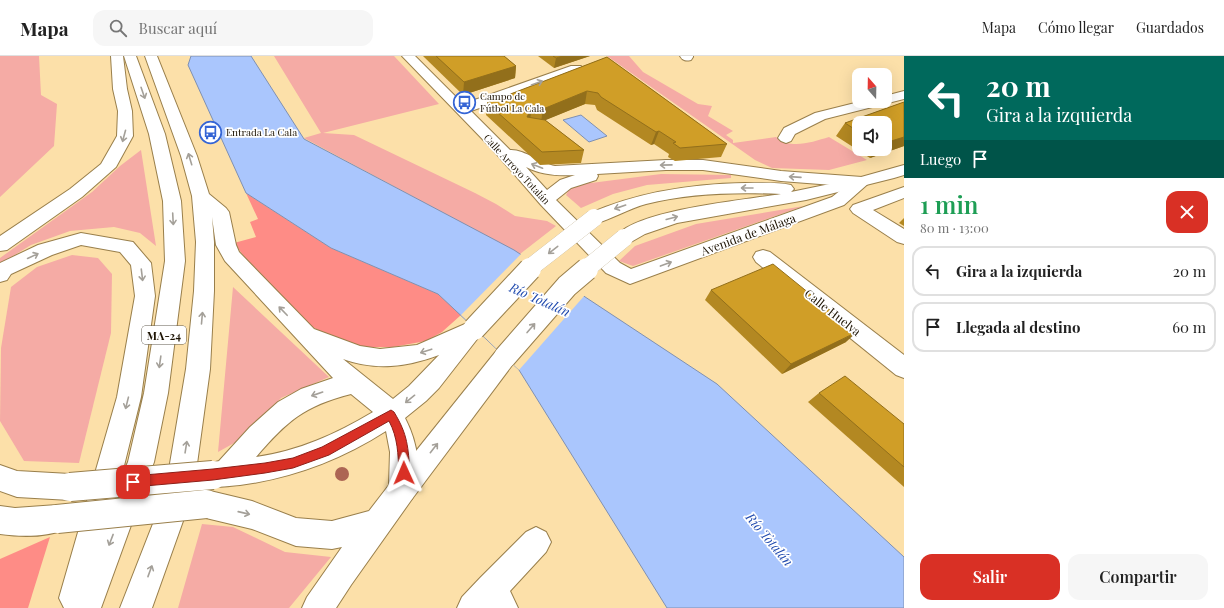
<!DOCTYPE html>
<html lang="es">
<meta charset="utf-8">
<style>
:root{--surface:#fff;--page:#f6f6f6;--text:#222;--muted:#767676;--line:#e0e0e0;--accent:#d93025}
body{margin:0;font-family:"Playfair Display",serif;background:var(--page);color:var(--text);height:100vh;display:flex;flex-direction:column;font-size:15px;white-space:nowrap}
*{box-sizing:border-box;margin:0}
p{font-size:13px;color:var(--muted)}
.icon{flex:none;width:22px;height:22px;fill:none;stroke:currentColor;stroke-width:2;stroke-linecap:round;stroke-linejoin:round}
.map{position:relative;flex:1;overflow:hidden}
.details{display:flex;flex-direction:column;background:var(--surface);width:320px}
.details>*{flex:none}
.guide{background:#00695c;color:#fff;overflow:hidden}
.needle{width:26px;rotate:340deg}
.fabs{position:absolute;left:852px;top:12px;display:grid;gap:8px}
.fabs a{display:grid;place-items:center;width:40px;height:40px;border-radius:8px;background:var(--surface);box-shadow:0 4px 16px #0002;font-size:20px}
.pin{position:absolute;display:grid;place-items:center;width:34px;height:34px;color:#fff;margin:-17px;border-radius:8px;box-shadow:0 2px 6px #0006}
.me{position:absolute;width:44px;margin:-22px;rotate:359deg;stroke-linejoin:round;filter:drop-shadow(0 0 3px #0008)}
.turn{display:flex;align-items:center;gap:14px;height:84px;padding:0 16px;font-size:18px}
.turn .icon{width:52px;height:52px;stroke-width:2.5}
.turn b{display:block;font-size:28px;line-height:34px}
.then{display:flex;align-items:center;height:38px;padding:0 16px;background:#0003;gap:8px;font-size:15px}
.round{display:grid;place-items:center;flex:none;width:42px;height:42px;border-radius:12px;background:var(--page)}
.overview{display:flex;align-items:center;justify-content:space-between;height:68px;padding:0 16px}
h1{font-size:24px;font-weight:600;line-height:30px;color:#1e9e55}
.primary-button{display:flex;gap:8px;margin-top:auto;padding:8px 16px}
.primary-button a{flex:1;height:46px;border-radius:12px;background:var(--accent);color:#fff;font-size:16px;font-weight:600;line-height:46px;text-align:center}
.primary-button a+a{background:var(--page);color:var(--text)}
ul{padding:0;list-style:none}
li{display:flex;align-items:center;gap:12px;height:50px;margin:0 8px 6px;padding:0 8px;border:2px solid var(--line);border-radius:12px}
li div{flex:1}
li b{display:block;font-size:15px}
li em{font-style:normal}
header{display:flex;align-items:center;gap:24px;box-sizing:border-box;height:56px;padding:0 20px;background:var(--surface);border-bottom:1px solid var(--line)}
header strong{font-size:19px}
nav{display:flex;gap:22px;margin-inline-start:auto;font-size:14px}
.search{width:280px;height:36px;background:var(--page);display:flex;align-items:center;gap:10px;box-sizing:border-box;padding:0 14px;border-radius:12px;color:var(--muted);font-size:15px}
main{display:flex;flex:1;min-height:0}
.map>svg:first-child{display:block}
</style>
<header>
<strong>Mapa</strong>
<div class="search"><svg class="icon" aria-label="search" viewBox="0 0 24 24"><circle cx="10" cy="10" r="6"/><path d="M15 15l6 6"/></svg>Buscar aquí</div>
<nav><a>Mapa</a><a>Cómo llegar</a><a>Guardados</a></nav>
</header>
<main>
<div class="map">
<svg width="904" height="552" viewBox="0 0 904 552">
<rect width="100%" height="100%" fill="#fce0a9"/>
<g fill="#f5aba5">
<path d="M0 0H39L41 39 57 48 54 90 0 141Z"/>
<path d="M274 0H394L439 48 323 77 354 79 475 137 496 148 515 160 547 165 556 170 520 198 304 82 321 77Z"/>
<path d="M607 0H629L643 16 698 48 712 50 708 60 733 75 726 79 733 84V87L776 81C791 94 812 86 829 81L867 104 829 114 772 112 755 104Z"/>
<path d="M141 94 156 190 140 177 114 171 70 175 31 189 0 208V202L92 136 120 110Z"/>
<path d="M661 118 731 119V122L647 129 613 138 581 152 566 139 571 130 582 127H591Z"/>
<path d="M804 150 633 210 619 205 635 190 696 168Z"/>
<path d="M72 199 98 202 112 218 111 277 79 407 24 405 0 365 1 292 11 231 37 211Z"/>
<path d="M233 231 329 321 281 342 262 365 236 386 218 396Z"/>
<path d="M202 468 233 471 285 496 331 501 289 552H178Z"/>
</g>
<g fill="#fe8c86">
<path d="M246 137 331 192 438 238 461 259 442 276 426 285 393 291H350L307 268 260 222 234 187 256 181 250 166 258 163Z"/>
<path d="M50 481 28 552H0V503Z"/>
</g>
<g fill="#aac6fd" stroke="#7f90b1">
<path d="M191 0H251L304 83 514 194 717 328 904 501V552H667L519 314 438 238 331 192 246 137 188 9Z"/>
<path d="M581 59 607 80 589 86 563 64Z"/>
</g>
<path fill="#fce0a9" d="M522 197 585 239 519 314 461 259Z"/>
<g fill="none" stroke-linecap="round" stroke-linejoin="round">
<defs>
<g id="minor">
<path d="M402 0H415L463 48 571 10H581L583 13 581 16 471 55 510 94C523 93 541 107 555 110L666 104H703L781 115 862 121 868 122 870 126 844 149 630 228 606 217 541 149 494 95ZM526 111C542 119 557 120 575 119L560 124 547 134ZM666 114H703L781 125 846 130 832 141 631 213 620 207 556 144 571 132 596 124 598 120 597 118Z"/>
<path d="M680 0H693V1L691 4C686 5 683 5 680 0Z"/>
<path d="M904 35V43L825 63 795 78 791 85 786 87 781 85 778 82 784 72 815 57 863 45H885V40Z"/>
<path d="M904 131V142L873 154 904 173V188L897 186 853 157 850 153 853 149Z"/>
<path d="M763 194 770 196 904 299V322L896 319 756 206 753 201 756 196Z"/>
<path d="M536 471 546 476 551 486 546 496 510 535 518 552H457L462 541 480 522 526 476Z"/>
</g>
<g id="major">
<path d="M904 109V119L894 122 806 144 677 167 645 178 631 186 624 188 617 186 615 182C632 154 747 144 781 138 736 136 689 137 646 148 628 153 612 163 594 168L588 166 585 162 588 158C638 136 690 128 745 127 760 127 777 126 791 129L794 133 791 136 854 123Z"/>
<path d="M505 292 513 294 516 301 513 308 412 443 402 447 392 443 388 434 392 425 497 294Z"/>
</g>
<g id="highway">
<path d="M111 0H123L127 33 132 55 133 80 116 111 82 141 7 194 0 195V180L70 133 101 108 117 80 118 55 113 33Z"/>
<path d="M124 0H136L165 78 181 145 185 205 168 337 154 406 101 552H64L59 542 117 341 135 240 131 209 120 196 81 189 52 199 11 218 7 224 0 226V207L38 189 81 177 133 186 151 207 155 240 141 341 121 422 128 406 144 337 165 205 163 145 149 78Z"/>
<path d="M145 0H157L197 100 209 138 226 152 229 156 236 189 239 196 314 273 360 290 380 293 417 289 474 264 482 267 485 273 439 332 426 345 405 362C418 387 423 418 412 443L351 529 336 552H302L307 541 342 491 332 493 296 490 252 473 206 462 196 458 192 448 196 438 206 434 252 445 296 462 332 465 369 455 389 429 390 396 386 375C341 404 293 422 240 429 227 430 216 433 203 428L200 419 203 410 219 405 250 371 278 346 301 333 333 322 225 205 216 189 212 161 214 186V235L210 313 193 437 152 552H120L165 437 186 313 194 235 196 186 192 140 181 100ZM439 299 409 330 393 343 343 303C376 315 407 311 439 299ZM351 338 373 356C336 378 299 395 256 401 287 365 304 350 351 338Z"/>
<path d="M0 409 17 415 70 418 80 422 84 431 80 440 70 444 17 441 0 435Z"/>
<path d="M57 449 67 453 71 463 67 473C47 481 21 481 0 478V450L15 452Z"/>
</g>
</defs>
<use href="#minor" stroke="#997f4b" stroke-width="2"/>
<use href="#major" stroke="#997f4b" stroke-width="2"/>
<use href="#highway" stroke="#997f4b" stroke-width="2"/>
<use href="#minor" fill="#fff" fill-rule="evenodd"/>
<use href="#major" fill="#fff" fill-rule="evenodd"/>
<use href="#highway" fill="#fff" fill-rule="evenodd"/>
<defs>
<g id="major-bridge-far1">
<path d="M529 214 535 208 594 162"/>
<path d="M585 214 624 182"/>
</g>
<g id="major-bridge">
<path d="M474 273 530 213"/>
<path d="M505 301 567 230 587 213"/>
</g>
<g id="highway-bridge">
<path d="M70 431 213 419"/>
<path d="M57 463 206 448"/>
</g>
</defs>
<use href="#major-bridge-far1" stroke="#997f4b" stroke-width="18" stroke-linecap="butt"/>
<use href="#major-bridge" stroke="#997f4b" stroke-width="24" stroke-linecap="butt"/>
<use href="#highway-bridge" stroke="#997f4b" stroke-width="30" stroke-linecap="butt"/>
<use href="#major-bridge-far1" stroke="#fff" stroke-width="18"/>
<use href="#major-bridge" stroke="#fff" stroke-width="22"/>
<use href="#highway-bridge" stroke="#fff" stroke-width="28"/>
</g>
<circle fill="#ac6554" cx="342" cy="418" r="7"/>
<g fill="#b38822" fill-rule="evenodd">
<path d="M423 0H504L516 10 515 22 463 39Z"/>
<path d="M538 0H590L554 12Z"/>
<path d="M607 1 727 88 721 101 675 105 668 101 669 98 654 88 651 89 597 54 595 49 585 48 545 64 584 94 581 107 540 109 486 59 487 47Z"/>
<path d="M904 46V90L870 102 836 80 845 67ZM859 67 885 93H859Z"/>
<path d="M904 162V170L899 167Z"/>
<path d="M711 234 846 286 782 318 705 244Z"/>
<path d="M819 337 904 368V431L808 346Z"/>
</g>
<g fill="#926f1b">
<path d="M563 0H590L554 12 556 2Z"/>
<path d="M516 10 515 22 463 39 464 26Z"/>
<path d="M587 35 585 48 541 66 543 53Z"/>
<path d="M532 51 530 64 527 61Z"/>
<path d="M659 75 654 88 651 89 656 76Z"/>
<path d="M904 81V90L870 102 877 93H885V87Z"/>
<path d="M857 276 846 286 782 318 791 308Z"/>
</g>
<g fill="#d09e27" stroke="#926f1b">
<path d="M436 0H504L516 10 464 26Z"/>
<path d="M553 0H563L556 2Z"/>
<path d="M607 1 727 88 680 92 673 87 676 86 659 75 656 76 601 41 598 37 587 35 543 53 532 51 527 61 545 64 584 94 542 96 487 47Z"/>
<path d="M904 46V81L885 87V67H859V76L845 67Z"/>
<path d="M773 208 857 276 791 308 711 234Z"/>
<path d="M845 320 904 368V411L819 337Z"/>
</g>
<defs><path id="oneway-shaft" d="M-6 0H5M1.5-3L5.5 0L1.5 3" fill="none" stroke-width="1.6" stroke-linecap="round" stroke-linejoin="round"/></defs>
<g stroke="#a4a099">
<use href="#oneway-shaft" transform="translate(537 27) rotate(-20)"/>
<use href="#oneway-shaft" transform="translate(143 37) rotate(71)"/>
<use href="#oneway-shaft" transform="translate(124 80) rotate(105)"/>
<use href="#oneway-shaft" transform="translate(190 103) rotate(-107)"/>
<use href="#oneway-shaft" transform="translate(666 109) rotate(179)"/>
<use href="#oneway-shaft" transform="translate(537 110) rotate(-159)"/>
<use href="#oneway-shaft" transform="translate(795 121) rotate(-176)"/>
<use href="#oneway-shaft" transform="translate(747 132) rotate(180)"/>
<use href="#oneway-shaft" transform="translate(620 151) rotate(161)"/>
<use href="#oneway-shaft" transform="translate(672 162) rotate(-15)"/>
<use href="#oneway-shaft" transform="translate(173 163) rotate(87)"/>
<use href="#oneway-shaft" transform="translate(553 194) rotate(142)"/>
<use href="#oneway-shaft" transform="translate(33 200) rotate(-25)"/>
<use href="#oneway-shaft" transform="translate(666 208) rotate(-20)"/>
<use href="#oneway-shaft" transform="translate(142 219) rotate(83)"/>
<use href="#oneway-shaft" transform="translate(283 255) rotate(-134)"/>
<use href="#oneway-shaft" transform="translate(202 262) rotate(-85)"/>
<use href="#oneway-shaft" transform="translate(531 272) rotate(-49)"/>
<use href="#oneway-shaft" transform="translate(426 295) rotate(162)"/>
<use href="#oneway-shaft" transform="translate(160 306) rotate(98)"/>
<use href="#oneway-shaft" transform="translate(317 338) rotate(161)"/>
<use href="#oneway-shaft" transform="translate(410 343) rotate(141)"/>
<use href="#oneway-shaft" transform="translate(127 347) rotate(104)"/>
<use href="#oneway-shaft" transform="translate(186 391) rotate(-81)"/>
<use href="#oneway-shaft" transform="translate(434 392) rotate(-52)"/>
<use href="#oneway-shaft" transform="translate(244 457) rotate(13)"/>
<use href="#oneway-shaft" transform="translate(111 484) rotate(111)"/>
<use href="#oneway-shaft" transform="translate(150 515) rotate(-70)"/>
</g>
<path fill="#d93025" stroke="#8d1f18" d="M391 354 394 356C408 379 408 391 410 417L408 421 404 422 401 421 399 417C398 398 398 382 389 365L329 399 293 412 265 417 213 424 133 431 129 430 128 426 129 422 133 420 213 413 265 407 293 402 322 391Z"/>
<defs>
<symbol id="bus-ring" viewBox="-11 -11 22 22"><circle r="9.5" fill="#fff" stroke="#3565d5" stroke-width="1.5"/><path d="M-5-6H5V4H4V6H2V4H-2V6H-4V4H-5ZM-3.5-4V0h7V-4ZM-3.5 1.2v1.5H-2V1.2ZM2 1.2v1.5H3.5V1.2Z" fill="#3565d5"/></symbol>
</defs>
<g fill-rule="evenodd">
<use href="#bus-ring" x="452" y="34" width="25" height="25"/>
<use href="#bus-ring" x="198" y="64" width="25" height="25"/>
</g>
<g text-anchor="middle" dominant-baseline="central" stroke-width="3.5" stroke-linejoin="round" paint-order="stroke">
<g font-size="10" fill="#1b1100" stroke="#fff" text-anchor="start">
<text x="480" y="40">Campo de<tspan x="480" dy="12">Fútbol La Cala</tspan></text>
<text x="226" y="76">Entrada La Cala</text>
</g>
<g font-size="10" fill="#1b1100" stroke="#fff">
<text transform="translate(517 113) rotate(47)">Calle Arroyo Totalán</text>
</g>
<rect fill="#fff" stroke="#5f584c" stroke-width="1" x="142" y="270" width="44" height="18" rx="3"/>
<g font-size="11" font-weight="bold" fill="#1b1100">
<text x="164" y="279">MA-24</text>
</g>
<g font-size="12" fill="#1b1100" stroke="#fff">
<text transform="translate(748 178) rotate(-20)">Avenida de Málaga</text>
<text transform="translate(833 256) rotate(38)">Calle Huelva</text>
</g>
<g font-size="13" font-style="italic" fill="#1f49ae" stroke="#fff">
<text transform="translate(540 243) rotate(24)">Río Totalán</text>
<text transform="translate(770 483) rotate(50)">Río Totalán</text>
</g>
</g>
</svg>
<div class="fabs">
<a><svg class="needle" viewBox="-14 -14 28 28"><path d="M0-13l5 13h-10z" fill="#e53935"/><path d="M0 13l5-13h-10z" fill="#767676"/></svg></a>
<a><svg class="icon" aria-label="sound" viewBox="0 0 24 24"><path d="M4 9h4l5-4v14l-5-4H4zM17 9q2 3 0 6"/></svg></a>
</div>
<div class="pin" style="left:133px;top:426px;background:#d93025"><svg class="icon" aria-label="arrive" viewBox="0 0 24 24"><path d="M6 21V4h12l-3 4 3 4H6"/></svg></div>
<svg class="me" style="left:404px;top:417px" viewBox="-20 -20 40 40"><path d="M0-17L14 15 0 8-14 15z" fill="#d93025" stroke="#fff" stroke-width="4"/></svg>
</div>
<section class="details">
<div class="guide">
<div class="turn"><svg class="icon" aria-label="left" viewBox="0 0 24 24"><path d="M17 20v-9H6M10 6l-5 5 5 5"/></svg><div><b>20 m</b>Gira a la izquierda</div></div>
<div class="then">Luego<svg class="icon" aria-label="arrive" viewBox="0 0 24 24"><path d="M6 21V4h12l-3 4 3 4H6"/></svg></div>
</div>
<div class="overview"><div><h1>1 min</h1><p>80 m · 13:00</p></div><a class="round" style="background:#d93025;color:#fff"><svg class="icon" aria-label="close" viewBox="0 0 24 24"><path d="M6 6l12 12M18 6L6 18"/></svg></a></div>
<ul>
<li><svg class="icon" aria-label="left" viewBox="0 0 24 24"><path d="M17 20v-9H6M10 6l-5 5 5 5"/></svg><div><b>Gira a la izquierda</b></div><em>20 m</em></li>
<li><svg class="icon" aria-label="arrive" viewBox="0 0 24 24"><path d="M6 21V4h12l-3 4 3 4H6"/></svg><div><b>Llegada al destino</b></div><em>60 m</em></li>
</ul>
<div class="primary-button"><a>Salir</a><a>Compartir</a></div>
</section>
</main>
